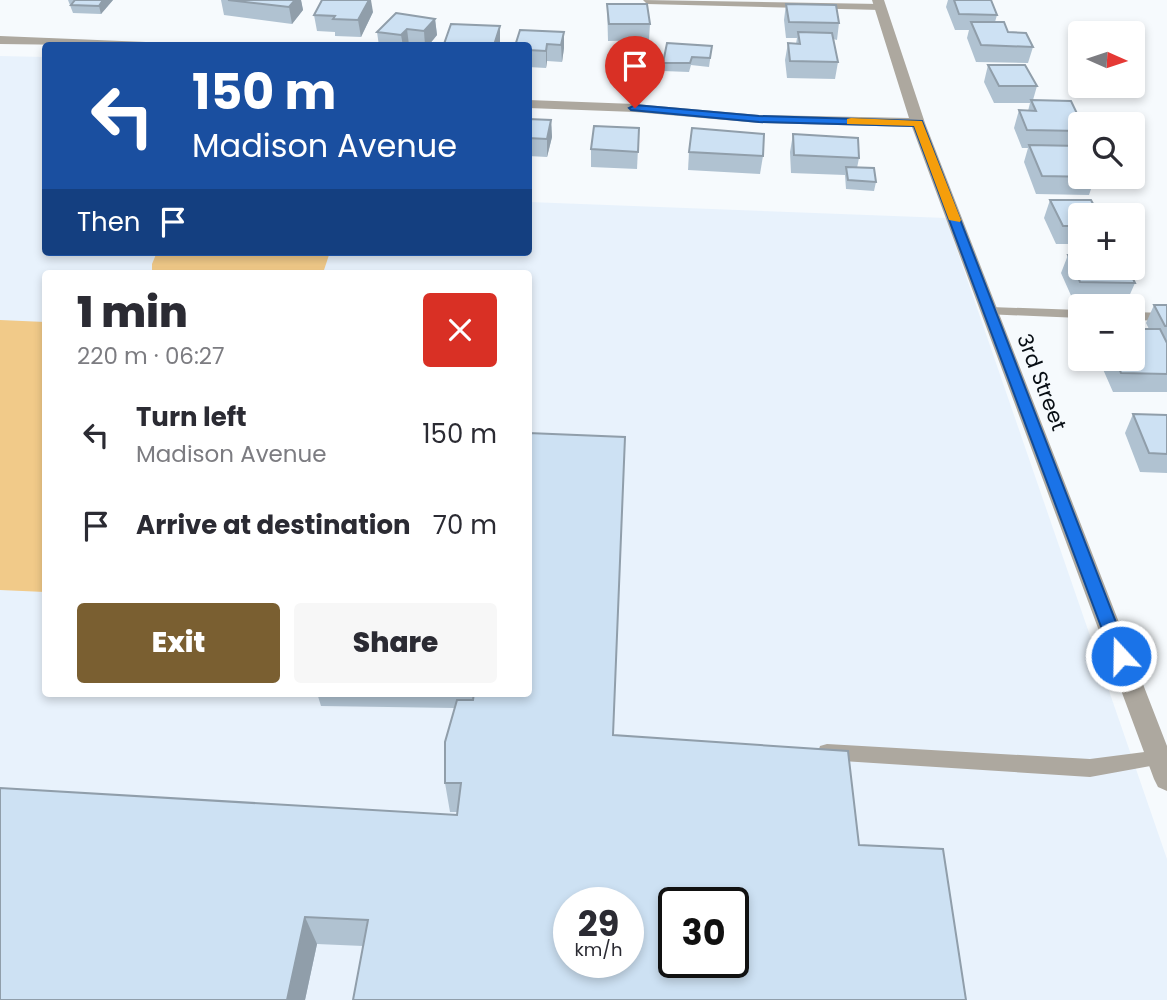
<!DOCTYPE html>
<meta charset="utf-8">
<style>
:root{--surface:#fff;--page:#f7f7f7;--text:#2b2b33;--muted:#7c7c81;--accent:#7a5f31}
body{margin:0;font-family:Poppins,sans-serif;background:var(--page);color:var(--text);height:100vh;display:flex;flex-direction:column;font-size:26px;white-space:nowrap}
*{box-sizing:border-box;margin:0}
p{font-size:23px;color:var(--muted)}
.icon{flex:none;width:38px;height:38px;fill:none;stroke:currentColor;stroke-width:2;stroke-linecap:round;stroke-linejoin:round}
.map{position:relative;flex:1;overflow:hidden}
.drawer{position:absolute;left:42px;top:270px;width:490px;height:427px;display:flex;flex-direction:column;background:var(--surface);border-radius:7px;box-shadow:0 4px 10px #0003}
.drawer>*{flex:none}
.hud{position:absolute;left:42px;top:42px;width:490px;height:214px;border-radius:7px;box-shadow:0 4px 10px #0003;background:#1a4fa0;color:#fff;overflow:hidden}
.needle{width:46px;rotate:93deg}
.buttons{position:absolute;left:1068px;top:21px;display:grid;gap:14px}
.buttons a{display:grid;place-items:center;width:77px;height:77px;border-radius:7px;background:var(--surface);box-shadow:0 4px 10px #0003;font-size:35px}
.speed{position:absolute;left:553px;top:887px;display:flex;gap:14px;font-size:35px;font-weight:700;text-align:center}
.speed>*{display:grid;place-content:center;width:91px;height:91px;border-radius:50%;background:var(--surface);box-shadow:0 4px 10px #0003;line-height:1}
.speed small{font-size:18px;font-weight:400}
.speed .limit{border:4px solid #111;border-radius:10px;background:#fff;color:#111}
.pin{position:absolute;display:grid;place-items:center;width:60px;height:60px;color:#fff;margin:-72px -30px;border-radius:50% 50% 50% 0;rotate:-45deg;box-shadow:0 0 7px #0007}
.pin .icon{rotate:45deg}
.me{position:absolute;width:77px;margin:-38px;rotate:339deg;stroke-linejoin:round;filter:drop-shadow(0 0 5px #0008)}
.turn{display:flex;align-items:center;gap:24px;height:147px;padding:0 35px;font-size:32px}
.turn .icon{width:91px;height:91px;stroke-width:2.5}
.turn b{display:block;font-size:49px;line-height:60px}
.then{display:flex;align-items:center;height:66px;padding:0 35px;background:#0003;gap:14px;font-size:26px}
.round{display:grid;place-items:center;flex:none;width:74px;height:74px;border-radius:7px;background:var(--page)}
.head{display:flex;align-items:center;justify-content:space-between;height:119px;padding:0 35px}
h1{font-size:42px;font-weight:800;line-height:52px}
.cta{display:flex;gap:14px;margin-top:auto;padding:14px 35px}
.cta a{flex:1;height:80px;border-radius:7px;background:var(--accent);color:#fff;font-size:28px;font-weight:800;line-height:80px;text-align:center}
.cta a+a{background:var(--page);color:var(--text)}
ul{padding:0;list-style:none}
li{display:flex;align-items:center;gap:21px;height:91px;padding:0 35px}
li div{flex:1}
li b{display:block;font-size:26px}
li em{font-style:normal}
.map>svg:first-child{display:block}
</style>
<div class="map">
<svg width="1167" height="1000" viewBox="0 0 1167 1000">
<rect width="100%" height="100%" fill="#f6fafd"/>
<path fill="#e8f2fc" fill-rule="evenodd" d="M0 56 45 57 46 252H528L529 202 946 218 1167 859V1000H0ZM46 273H528V693H46ZM569 903H628V962H569ZM674 903H733V962H674Z"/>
<g fill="#f1ca89">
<path d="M157 252H330L323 273H152V264Z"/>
<path d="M0 320 45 322V592L0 590Z"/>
</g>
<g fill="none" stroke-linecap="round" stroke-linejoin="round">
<g fill="#ada89f" fill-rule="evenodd">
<path d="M643 0 880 4 885 7 880 10 647 4Z"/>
<path d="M990 307 1080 310V318L985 314 983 311Z"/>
<path d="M1132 312 1167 313V321L1132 320Z"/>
<path d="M827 744 1090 759 1160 750 1167 752V763L1090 777 827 760 820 758 818 752 820 746Z"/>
</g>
<g fill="#ada89f" fill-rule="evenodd">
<path d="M872 0H884L925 123 1167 746V791L1158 787 1154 779 912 127 759 123 635 112 528 108V100L635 104 759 115 909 118Z"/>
<path d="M0 36 146 42 152 46 0 44Z"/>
</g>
</g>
<g fill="#b0c2d1">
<path d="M68 0H113L101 14 73 13Z"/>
<path d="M221 0H301L303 10 292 24 224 15Z"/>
<path d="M948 0H991L997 15 995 22 1008 32 1033 47 1028 63 976 62 967 38 969 30H955L946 7Z"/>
<path d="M607 4 650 24 649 40 608 41Z"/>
<path d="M786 4 839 23 837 40 833 39 838 62 835 79 787 78 785 60 788 43 796 44 797 38H786L784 20Z"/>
<path d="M373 12 361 37 335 36V32L317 31 314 15Z"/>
<path d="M435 19 437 35 428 46H379L377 32Z"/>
<path d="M500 26V46H445L444 44Z"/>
<path d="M564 32V48L562 62 547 61 546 68 528 67V46Z"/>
<path d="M712 46 709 67 691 65 689 72 663 71V63Z"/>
<path d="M988 65 1037 86 1033 100 1080 124V177H1095L1089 195 1036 194 1024 162 1028 148H1022L1014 128 1019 110 1028 111 1030 103H994L984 82Z"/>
<path d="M528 119 551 120 552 137 547 157 528 156Z"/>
<path d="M639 128 637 169 591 167V149Z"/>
<path d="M793 134 859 158 857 168 876 182 874 191 846 189 845 175 791 173 790 152Z"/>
<path d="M689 152 763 156 760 174 688 170Z"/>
<path d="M1050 200 1080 215V244H1056L1044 218Z"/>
<path d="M1080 248V268L1135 283 1127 301 1073 300 1061 273 1068 255H1077Z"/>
<path d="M1154 305H1167V392H1113L1102 367 1106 359H1132L1149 329 1146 323Z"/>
<path d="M1133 414 1167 415V473L1140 472 1125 433Z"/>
<path d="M317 693H528L613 735 363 946 317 944 305 1000H0L457 815V812H450L445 783 455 708 321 706Z"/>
</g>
<g fill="#909eaa">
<path d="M103 0H113L101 14 99 6Z"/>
<path d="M295 0H301L303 10 292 24 289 7Z"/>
<path d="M369 0H371L373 12 361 37 358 20Z"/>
<path d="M435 19 437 35 428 46H425L424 31Z"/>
<path d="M500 26V46H494Z"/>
<path d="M407 29 409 45 403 46 401 35Z"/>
<path d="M564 32V48L562 62 561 45Z"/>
<path d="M547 44V61L546 68V51Z"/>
<path d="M551 120 552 137 547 157V139Z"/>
<path d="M305 917 317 944 305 1000H287Z"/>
</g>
<g fill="#cde1f3" stroke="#909eaa" stroke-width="2" fill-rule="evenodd">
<path d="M75 0H103L99 6 71 5Z"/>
<path d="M228 0H295L289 7Z"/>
<path d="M322 0H369L358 20 333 19 335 16 314 15Z"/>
<path d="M954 0H991L997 15 959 14Z"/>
<path d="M607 4H647L650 24H609Z"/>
<path d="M786 4 836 5 839 23 789 22Z"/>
<path d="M396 13 435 19 424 31 407 29 401 35 377 32Z"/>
<path d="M971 22H1004L1008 32 1026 33 1033 47 981 45Z"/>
<path d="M451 24 500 26 494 45 444 44Z"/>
<path d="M520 30 564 32 561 45 547 44 546 51 528 50V46H515Z"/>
<path d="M798 32 832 33 838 62 790 61 788 43 800 44Z"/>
<path d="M667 43 712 46 710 58 692 57 690 63H663Z"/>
<path d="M988 65H1025L1037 86H999Z"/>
<path d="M1031 100 1071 101 1082 124H1080V131L1027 130 1019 110 1036 111Z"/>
<path d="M528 119 551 120 547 139 528 138Z"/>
<path d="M594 126 639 128 638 152 591 149Z"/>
<path d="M692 128 764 134 763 156 689 152Z"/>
<path d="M793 134 858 138 859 158 794 155Z"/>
<path d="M1029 145 1080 146V177H1095L1042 176Z"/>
<path d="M846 167 874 168 876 182 848 180Z"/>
<path d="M1050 200H1091L1099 215H1080V226H1063Z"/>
<path d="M1068 255H1080V268H1128L1135 283 1080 282Z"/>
<path d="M1154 305H1167V326H1165Z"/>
<path d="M1132 329H1160L1167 343V374L1121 373 1115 359H1132Z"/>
<path d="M1133 414 1167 415V454L1149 453Z"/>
<path d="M528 433 625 437 613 735 848 751 859 845 943 849 966 1000H353L368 920 305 917 287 1000H0V788L457 815 461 783H445V742L457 700H473L474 693H528ZM569 903H628V962H569ZM674 903H733V962H674Z"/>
</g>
<path fill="#1a73e8" stroke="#114b97" stroke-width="2" d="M635 105 759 116 922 121 1129 656 1127 661 1121 663 1114 661 1112 656 914 126 759 122 631 110 629 108Z"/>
<path fill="#f59e0b" d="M851 118 922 121 961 220 960 222 949 220 914 126 847 124V119Z"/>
<g text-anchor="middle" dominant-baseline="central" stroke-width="7" stroke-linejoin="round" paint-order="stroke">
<g font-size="21" fill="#080e14" stroke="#f6fafd">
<text transform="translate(1042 382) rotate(69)">3rd Street</text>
</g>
</g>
</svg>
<div class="buttons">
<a><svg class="needle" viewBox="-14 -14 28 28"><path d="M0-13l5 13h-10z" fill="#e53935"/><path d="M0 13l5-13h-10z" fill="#7c7c81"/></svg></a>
<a><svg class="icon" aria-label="search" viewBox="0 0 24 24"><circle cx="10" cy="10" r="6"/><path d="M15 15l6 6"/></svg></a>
<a>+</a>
<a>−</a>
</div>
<div class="speed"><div>29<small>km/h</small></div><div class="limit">30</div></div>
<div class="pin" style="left:635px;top:108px;background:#d93025"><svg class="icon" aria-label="arrive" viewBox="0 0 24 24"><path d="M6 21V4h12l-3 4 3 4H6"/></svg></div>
<svg class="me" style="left:1121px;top:656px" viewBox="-20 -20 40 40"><circle r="17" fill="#1a73e8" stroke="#fff" stroke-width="3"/><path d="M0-11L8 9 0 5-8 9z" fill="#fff"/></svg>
<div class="hud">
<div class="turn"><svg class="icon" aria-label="left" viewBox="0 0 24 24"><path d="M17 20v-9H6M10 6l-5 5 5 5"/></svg><div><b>150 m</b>Madison Avenue</div></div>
<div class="then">Then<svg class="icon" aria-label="arrive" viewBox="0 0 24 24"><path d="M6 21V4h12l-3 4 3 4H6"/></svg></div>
</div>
<section class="drawer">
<div class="head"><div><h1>1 min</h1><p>220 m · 06:27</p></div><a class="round" style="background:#d93025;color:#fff"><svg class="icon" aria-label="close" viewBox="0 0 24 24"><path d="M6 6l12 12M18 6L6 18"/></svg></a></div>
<ul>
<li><svg class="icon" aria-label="left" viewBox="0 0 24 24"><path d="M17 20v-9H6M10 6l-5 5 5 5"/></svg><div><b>Turn left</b><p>Madison Avenue</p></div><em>150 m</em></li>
<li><svg class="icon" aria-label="arrive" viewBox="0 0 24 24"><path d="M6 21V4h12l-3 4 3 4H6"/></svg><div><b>Arrive at destination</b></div><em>70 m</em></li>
</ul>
<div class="cta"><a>Exit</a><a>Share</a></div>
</section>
</div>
